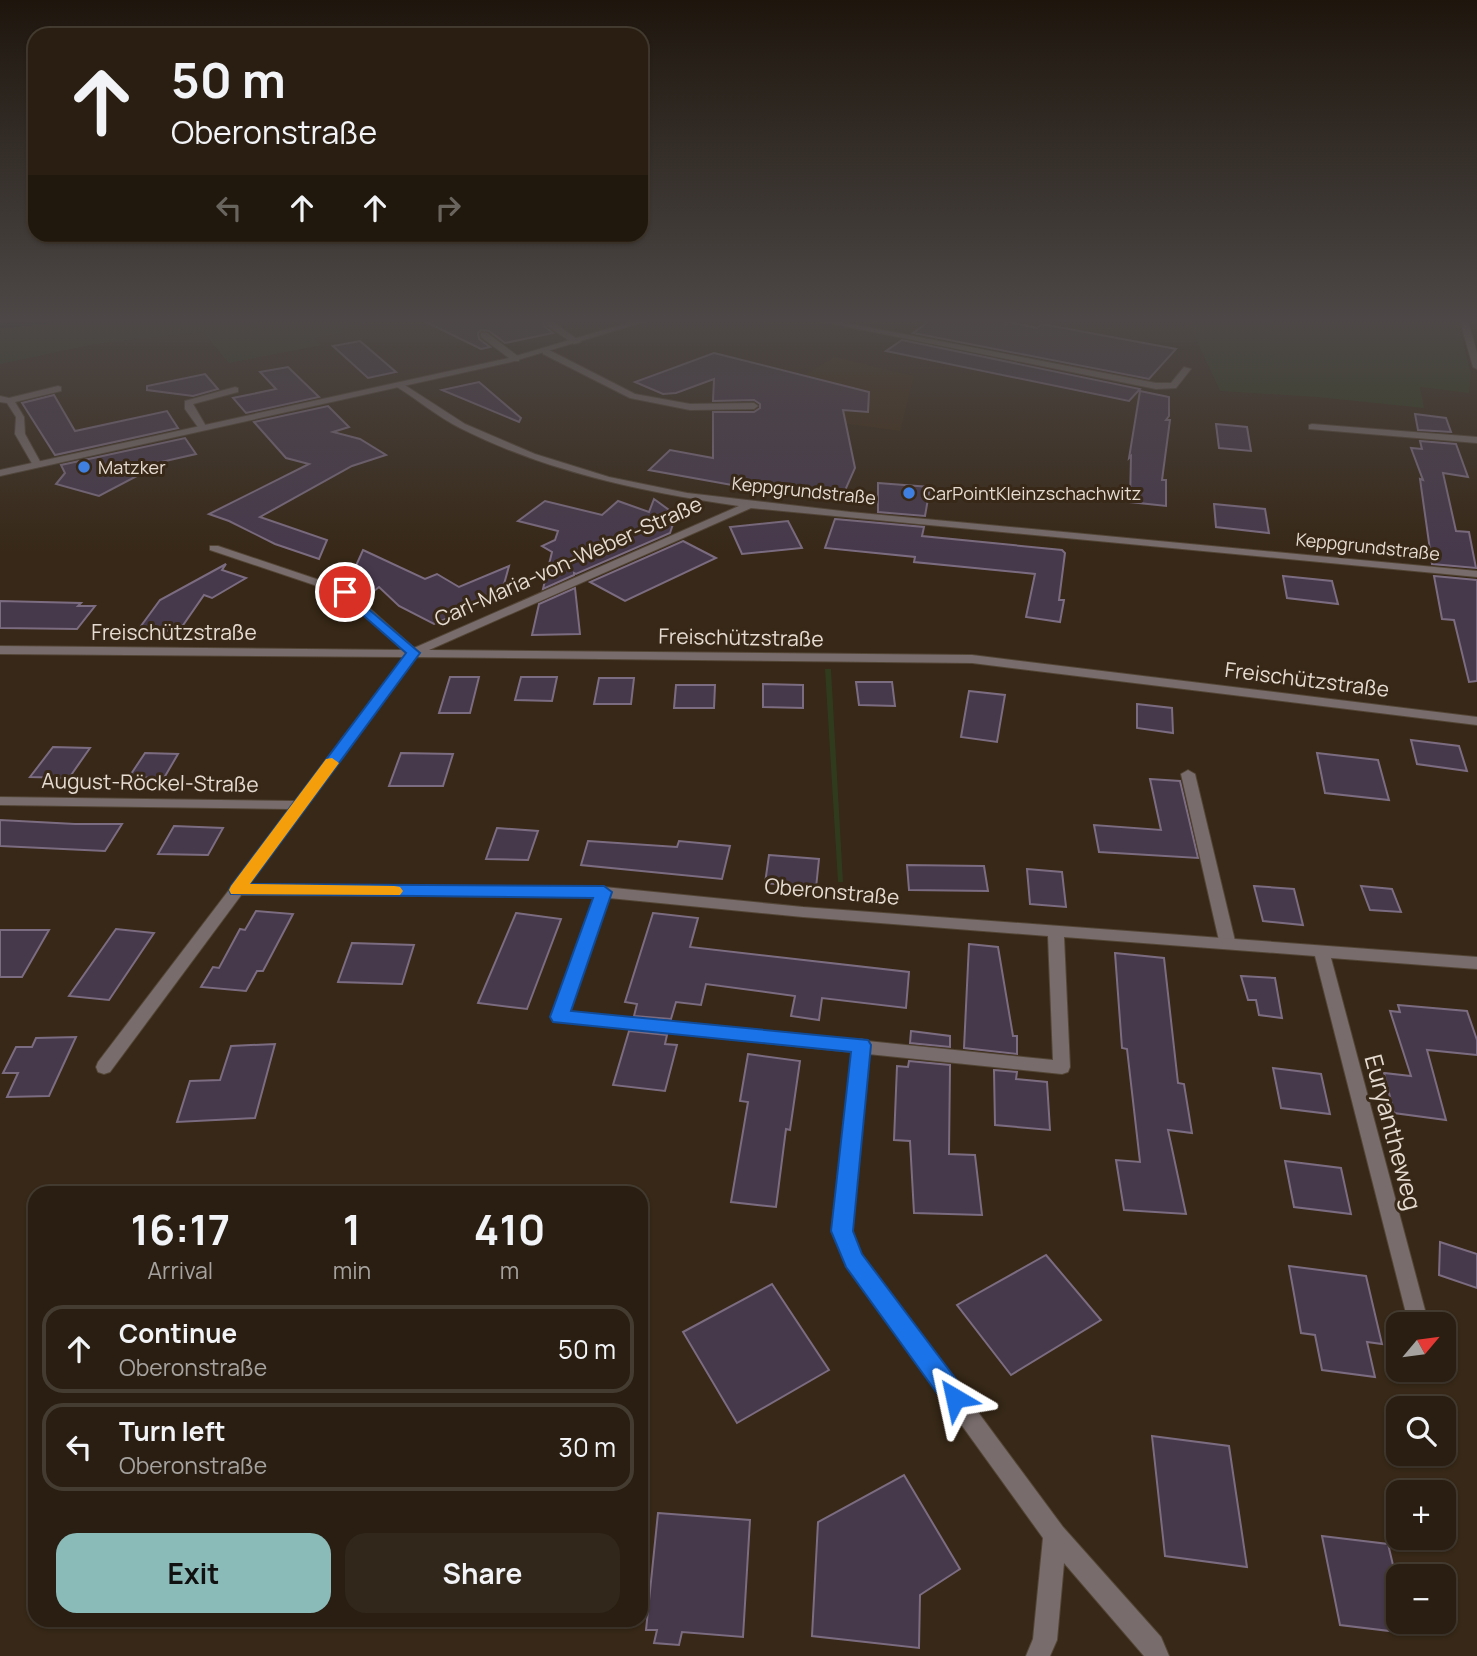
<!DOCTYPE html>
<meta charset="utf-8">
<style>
:root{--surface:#291e11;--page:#31271a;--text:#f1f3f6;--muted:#a5a29f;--line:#453c31;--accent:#8bbbb9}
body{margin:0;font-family:Manrope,sans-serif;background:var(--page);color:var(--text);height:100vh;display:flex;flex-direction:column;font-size:26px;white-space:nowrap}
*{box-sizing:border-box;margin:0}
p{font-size:23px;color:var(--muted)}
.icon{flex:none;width:38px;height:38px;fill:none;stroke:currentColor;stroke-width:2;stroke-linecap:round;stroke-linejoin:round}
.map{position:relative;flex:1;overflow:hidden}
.side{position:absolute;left:28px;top:1186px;width:620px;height:441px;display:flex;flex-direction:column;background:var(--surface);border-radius:21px;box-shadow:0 2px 5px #0004,0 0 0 2px var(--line)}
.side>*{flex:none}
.hud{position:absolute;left:28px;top:28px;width:620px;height:214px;border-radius:21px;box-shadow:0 2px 5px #0004,0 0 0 2px var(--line);background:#291e11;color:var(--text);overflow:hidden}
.needle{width:46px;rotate:61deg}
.controls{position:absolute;left:1386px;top:1312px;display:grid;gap:14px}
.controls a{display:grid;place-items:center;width:70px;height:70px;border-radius:14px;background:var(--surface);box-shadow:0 2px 5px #0004,0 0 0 2px var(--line);font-size:35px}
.pin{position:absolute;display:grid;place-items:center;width:60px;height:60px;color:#fff;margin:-30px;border:4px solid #fff;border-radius:50%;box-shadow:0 2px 7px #0007}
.me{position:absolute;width:77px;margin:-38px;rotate:324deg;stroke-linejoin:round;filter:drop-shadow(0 0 5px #0008)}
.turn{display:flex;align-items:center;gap:24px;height:147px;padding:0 28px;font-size:32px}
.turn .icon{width:91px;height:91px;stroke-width:2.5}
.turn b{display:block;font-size:49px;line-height:60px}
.lanes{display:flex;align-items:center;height:66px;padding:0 28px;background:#0003;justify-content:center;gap:35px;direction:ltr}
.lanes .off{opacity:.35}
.eta{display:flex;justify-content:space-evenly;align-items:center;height:119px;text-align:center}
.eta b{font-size:42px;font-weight:700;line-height:49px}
.cta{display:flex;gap:14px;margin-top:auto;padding:14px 28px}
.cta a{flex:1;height:80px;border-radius:21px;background:var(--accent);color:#111;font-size:28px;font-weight:700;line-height:80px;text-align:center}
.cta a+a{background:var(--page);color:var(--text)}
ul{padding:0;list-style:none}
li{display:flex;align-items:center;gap:21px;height:88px;margin:0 14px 10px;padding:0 14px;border:4px solid var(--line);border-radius:21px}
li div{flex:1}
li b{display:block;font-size:26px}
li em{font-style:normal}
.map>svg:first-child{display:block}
</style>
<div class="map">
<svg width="1477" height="1656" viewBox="0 0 1477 1656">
<rect width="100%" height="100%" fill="#372817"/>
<path fill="#402c15" d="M834 357 914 376 900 431 748 410Z"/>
<g fill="#303a1d">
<path d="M0 321H387L341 329 344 333 315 338 321 345 229 363 203 332 94 344 0 364Z"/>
<path d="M1188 321H1457L1471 373 1469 393 1420 387 1424 408 1317 397 1220 391Z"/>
<path d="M825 669H831L843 882H838Z"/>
</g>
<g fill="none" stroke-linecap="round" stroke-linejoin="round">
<path stroke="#001620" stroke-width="5" d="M0 326 48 321"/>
</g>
<g fill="#47394c" stroke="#7c6c81" stroke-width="2">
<path d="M424 321H543L545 327 553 333 505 343 489 331 481 330 478 333 479 339 490 347 481 349Z"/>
<path d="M930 321H1004L1037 328 1042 324 1176 349 1149 379 913 333Z"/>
<path d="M902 340 1140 389 1129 401 886 351Z"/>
<path d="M360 341 396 372 368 378 333 346Z"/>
<path d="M714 353 869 392 868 412 843 410 855 468 843 495 771 486 772 489 732 485 649 470 670 450 713 458V412H754L760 408V404L754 400 713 401 714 379 676 393 663 394 635 382Z"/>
<path d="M288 367 319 397 246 413 233 398 276 389 260 372Z"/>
<path d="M205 374 218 389 193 396 147 390V386Z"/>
<path d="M479 382 521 418 519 422 442 390Z"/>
<path d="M1140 391 1169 397V416L1166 420H1170L1162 480H1166V506L1130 502 1131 456 1129 458Z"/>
<path d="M54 395 75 431 167 411 178 428 55 455 22 403Z"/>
<path d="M328 406 349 427 333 432 360 439 386 455 352 466 260 517 327 540 319 559 275 544 229 521 209 514 309 464 286 458 254 422Z"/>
<path d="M1415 414 1446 418 1451 432 1418 430Z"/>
<path d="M1216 424 1247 427 1251 451 1219 448Z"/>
<path d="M185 438 196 454 152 464 156 466 99 496 56 484 65 473 61 465Z"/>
<path d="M1420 441 1456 444 1468 477 1443 473 1456 531 1469 532 1476 568 1432 564 1420 479 1423 480 1411 448 1422 449Z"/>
<path d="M878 483 930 487 925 516 878 512Z"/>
<path d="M654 499 676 515 670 533 576 574 574 573V575L543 589 552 552 542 546 555 540 558 531 518 521 545 501 602 515 618 501 649 512Z"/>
<path d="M1214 504 1265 509 1269 533 1216 527Z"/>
<path d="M835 519 924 527 922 536 1062 550 1065 553 1059 600H1064L1060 622 1026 617 1035 574 914 562 915 557 825 548Z"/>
<path d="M788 521 802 548 742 554 730 527Z"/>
<path d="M683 541 716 558 625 601 590 582Z"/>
<path d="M363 550 425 579 437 574 459 587 509 566 501 595 434 624 399 606 379 587 374 591 350 579Z"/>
<path d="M226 564 222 570 246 578 212 598 204 595 179 631 138 630 160 600Z"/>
<path d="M1283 576 1332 581 1338 604 1287 598Z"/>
<path d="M1434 576 1477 580V681L1469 682 1454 620 1442 619Z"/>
<path d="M575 588 580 634 532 635 539 604Z"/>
<path d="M0 601 81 603 78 606H95L77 629 0 628Z"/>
<path d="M450 677H479L470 713H439Z"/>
<path d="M521 677H557L552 701 515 700Z"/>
<path d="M599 678H634L631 704H594Z"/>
<path d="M856 682H892L895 706 859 705Z"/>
<path d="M763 684 803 685V708L763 707Z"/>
<path d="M676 685H715L714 708H674Z"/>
<path d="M969 691 1005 695 997 742 961 737Z"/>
<path d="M1137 704 1172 708 1173 733 1137 728Z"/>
<path d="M1411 740 1459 746 1467 771 1417 764Z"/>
<path d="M53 747 90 748 69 778 30 777Z"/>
<path d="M145 753 178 754 164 778 129 777Z"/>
<path d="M401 753 453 754 443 786H389Z"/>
<path d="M1317 753 1378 760 1389 800 1325 793Z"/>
<path d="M1150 779 1180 781 1198 858 1099 852 1094 825 1161 830Z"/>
<path d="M0 820 75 824H122L105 851 0 846Z"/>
<path d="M174 826 199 827 223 828 208 855 158 854Z"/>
<path d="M497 828 538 831 528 860 486 859Z"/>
<path d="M588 841 677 847 679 841 730 846 722 879 581 865Z"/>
<path d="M769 855 819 859 816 888 765 883Z"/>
<path d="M907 865 984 866 988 891 909 890Z"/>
<path d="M1027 869 1062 872 1066 907 1030 904Z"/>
<path d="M1254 886 1294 889 1303 925 1263 921Z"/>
<path d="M1361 886 1392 889 1401 912 1370 910Z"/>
<path d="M256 911 293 914 263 971H257L246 991 201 987 213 967 219 968 240 929 245 930Z"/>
<path d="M516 913 561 919 527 1009 478 1003Z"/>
<path d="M653 913 698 918 690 947 909 972 906 1008 822 998 819 1020 791 1016 795 996 706 984 701 1005 676 1002 671 1019 634 1016 637 1004 625 1002Z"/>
<path d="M116 929 154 933 109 1000 69 996Z"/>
<path d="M0 930H49L22 977H0Z"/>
<path d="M352 943 414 945 402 984 338 982Z"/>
<path d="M969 944 998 947 1013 1036H1017V1054L964 1048Z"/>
<path d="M1115 953 1164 958 1178 1083 1184 1084 1192 1133 1168 1130 1186 1214 1124 1210 1116 1160 1140 1162 1127 1049 1122 1048Z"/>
<path d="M1241 976 1275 978 1282 1018 1259 1015 1256 1000H1248Z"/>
<path d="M1398 1005 1467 1011 1477 1040V1055L1427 1050 1446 1120 1394 1113 1384 1073 1411 1076 1390 1011 1400 1012Z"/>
<path d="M629 1031 667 1035 665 1044 677 1045 665 1091 613 1085Z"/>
<path d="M911 1031 950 1036V1047L910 1043Z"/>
<path d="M76 1037 49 1096 7 1097 18 1073H3L16 1047H32L36 1038Z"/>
<path d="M275 1044 255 1118 177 1122 190 1081 220 1080 231 1046Z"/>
<path d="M748 1054 800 1061 790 1130 786 1129 776 1207 731 1202 748 1102 740 1101Z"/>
<path d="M909 1061 950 1065 949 1154 975 1155 982 1215 914 1213 910 1141 894 1140 897 1066 908 1067Z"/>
<path d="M1273 1068 1321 1074 1330 1114 1281 1108Z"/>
<path d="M994 1070 1017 1072 1016 1079 1047 1082 1050 1130 995 1125Z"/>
<path d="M1285 1161 1341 1168 1351 1214 1294 1207Z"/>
<path d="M1440 1242 1477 1254V1288L1439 1275Z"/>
<path d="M1046 1255 1101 1320 1011 1375 957 1305Z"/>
<path d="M1289 1266 1366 1276 1382 1344 1367 1342 1375 1377 1322 1370 1315 1335 1301 1333Z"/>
<path d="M772 1284 829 1370 737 1423 683 1332Z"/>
<path d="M1152 1436 1229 1446 1247 1567 1165 1556Z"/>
<path d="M904 1475 960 1569 920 1595 919 1648 812 1636 818 1522Z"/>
<path d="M658 1513 750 1520 743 1637 682 1632 679 1645 654 1643 657 1630H646Z"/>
<path d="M1322 1536 1388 1544 1398 1586V1632L1340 1625Z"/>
</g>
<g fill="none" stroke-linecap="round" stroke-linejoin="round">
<defs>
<g id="service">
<path d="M546 321H552L581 342 574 344 546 325Z"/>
<path d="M481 333H487L519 357V361H513L481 337Z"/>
<path d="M543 350H549L635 394 690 404 754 403 758 406 754 409 690 410 630 398 543 354Z"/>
<path d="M58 386 61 387V391L15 402 24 417 25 434 42 465 34 467 15 434 16 417 7 403 0 402V396L9 398Z"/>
<path d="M235 387 238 388V392L193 404 207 428 200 430 185 409V401Z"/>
<path d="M1312 424 1477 437V443L1309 429V425Z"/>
<path d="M1188 770 1195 774 1236 945 1233 949H1223L1220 945 1181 774Z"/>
<path d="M237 885 242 886 244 890 242 894 110 1072 104 1074 98 1072 96 1067 98 1062 232 886Z"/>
</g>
<g id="minor">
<path d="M819 321H836L1156 383H1171L1184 367 1191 369 1176 388 1156 389Z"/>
<path d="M1460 321H1468L1477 353V369L1473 367Z"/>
<path d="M400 382 465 424 535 454 609 477 687 493 850 512 1477 571V577L751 508 429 650 972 655 1477 717V725L972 663 416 657 248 885 604 887 803 907 1477 957V969L1331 958 1429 1325H1409L1315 956 1064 937 1070 1067 1068 1072 1062 1074 868 1054 852 1232 861 1254 1063 1527 1161 1637 1169 1656H1144L1064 1563 1057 1640 1050 1656H1026L1033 1639 1043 1538 847 1266 832 1232 852 1052 554 1021 552 1017 595 897 237 895 232 894 230 890 232 886 290 809 0 805V797L296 801 404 657 0 654V646L403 650 341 594 210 550V546H218L349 590 414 648 739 506C643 492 547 472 460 428 438 417 418 400 397 387L396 385ZM609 898 803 917 1048 936 1053 1060 867 1041 861 1039 856 1040 570 1012Z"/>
</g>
<path id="tertiary" d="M634 321H647L511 362 0 476V470L509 358Z"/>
</defs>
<use href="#service" stroke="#534535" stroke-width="2"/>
<use href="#minor" stroke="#534535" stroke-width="2"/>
<use href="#tertiary" stroke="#534535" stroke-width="2"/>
<use href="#service" fill="#786c6c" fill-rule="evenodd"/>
<use href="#minor" fill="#786c6c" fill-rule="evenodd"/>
<use href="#tertiary" fill="#786c6c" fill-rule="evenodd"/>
</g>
<linearGradient id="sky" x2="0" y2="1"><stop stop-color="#1e160d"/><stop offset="0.58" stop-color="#4d4847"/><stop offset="1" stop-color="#4d4847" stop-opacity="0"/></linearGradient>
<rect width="1477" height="553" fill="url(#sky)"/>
<path fill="#1a73e8" stroke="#114b97" stroke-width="2" d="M345 589 420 653 250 884 604 886 612 892 571 1011 868 1040 871 1045 853 1231 862 1254 964 1390 967 1398 964 1407 955 1410 947 1407 846 1267 831 1231 851 1052 553 1022 550 1017 593 898 231 894 229 890 231 886 406 653 340 595 339 592Z"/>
<path fill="#f59e0b" d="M332 758 339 763 250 884 394 886 400 887 403 891 400 895 231 894 229 890 231 886 326 759Z"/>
<g fill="#3f7fe0" stroke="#372817" stroke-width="2.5">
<circle cx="84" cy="467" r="7"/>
<circle cx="909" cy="493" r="7"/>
</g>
<g text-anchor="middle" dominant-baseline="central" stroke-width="6" stroke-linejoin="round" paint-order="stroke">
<g font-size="18" fill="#e6dbd1" stroke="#372817" text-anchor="start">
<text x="98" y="467">Matzker</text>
<text x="923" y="493">CarPointKleinzschachwitz</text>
</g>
<g font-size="18" fill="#e6dbd1" stroke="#372817">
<text transform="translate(804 490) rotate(6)">Keppgrundstraße</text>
<text transform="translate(1368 546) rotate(6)">Keppgrundstraße</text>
</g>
<g font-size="21" fill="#e6dbd1" stroke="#372817">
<text transform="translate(568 561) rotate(-24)">Carl-Maria-von-Weber-Straße</text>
<text x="174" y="632">Freischützstraße</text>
<text transform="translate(741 637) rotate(1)">Freischützstraße</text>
<text transform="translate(1307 679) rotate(7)">Freischützstraße</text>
<text transform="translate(150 782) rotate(1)">August-Röckel-Straße</text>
<text transform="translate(832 891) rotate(5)">Oberonstraße</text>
</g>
<g font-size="24" fill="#e6dbd1" stroke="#372817">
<text transform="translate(1394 1132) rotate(75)">Euryantheweg</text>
</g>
</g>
</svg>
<div class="controls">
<a><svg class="needle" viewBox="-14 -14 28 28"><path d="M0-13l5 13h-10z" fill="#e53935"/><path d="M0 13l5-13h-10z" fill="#a5a29f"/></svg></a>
<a><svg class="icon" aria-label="search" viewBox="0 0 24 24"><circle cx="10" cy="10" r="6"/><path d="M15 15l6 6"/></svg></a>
<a>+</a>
<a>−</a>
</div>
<div class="pin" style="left:345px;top:592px;background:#d93025"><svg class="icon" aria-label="arrive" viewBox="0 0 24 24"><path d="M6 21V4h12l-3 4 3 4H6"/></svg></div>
<svg class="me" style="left:955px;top:1398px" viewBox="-20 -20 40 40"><path d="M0-17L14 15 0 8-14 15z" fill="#1a73e8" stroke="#fff" stroke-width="4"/></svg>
<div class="hud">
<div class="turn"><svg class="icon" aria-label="ahead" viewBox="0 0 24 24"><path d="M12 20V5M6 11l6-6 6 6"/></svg><div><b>50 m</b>Oberonstraße</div></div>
<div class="lanes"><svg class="icon off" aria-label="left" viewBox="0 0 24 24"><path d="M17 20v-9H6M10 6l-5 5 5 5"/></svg><svg class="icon" aria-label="ahead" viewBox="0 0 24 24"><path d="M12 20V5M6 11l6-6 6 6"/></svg><svg class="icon" aria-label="ahead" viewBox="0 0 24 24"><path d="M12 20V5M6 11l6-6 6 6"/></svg><svg class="icon off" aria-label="right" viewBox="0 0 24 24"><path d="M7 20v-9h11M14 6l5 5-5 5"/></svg></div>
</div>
<section class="side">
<div class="eta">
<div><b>16:17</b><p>Arrival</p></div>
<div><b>1</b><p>min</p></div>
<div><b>410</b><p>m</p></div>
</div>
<ul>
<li><svg class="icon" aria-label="ahead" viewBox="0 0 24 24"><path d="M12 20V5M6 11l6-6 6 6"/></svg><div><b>Continue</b><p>Oberonstraße</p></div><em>50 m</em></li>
<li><svg class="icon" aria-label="left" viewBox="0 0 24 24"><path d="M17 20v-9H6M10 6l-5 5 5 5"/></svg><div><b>Turn left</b><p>Oberonstraße</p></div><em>30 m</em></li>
</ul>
<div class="cta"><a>Exit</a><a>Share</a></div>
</section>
</div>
